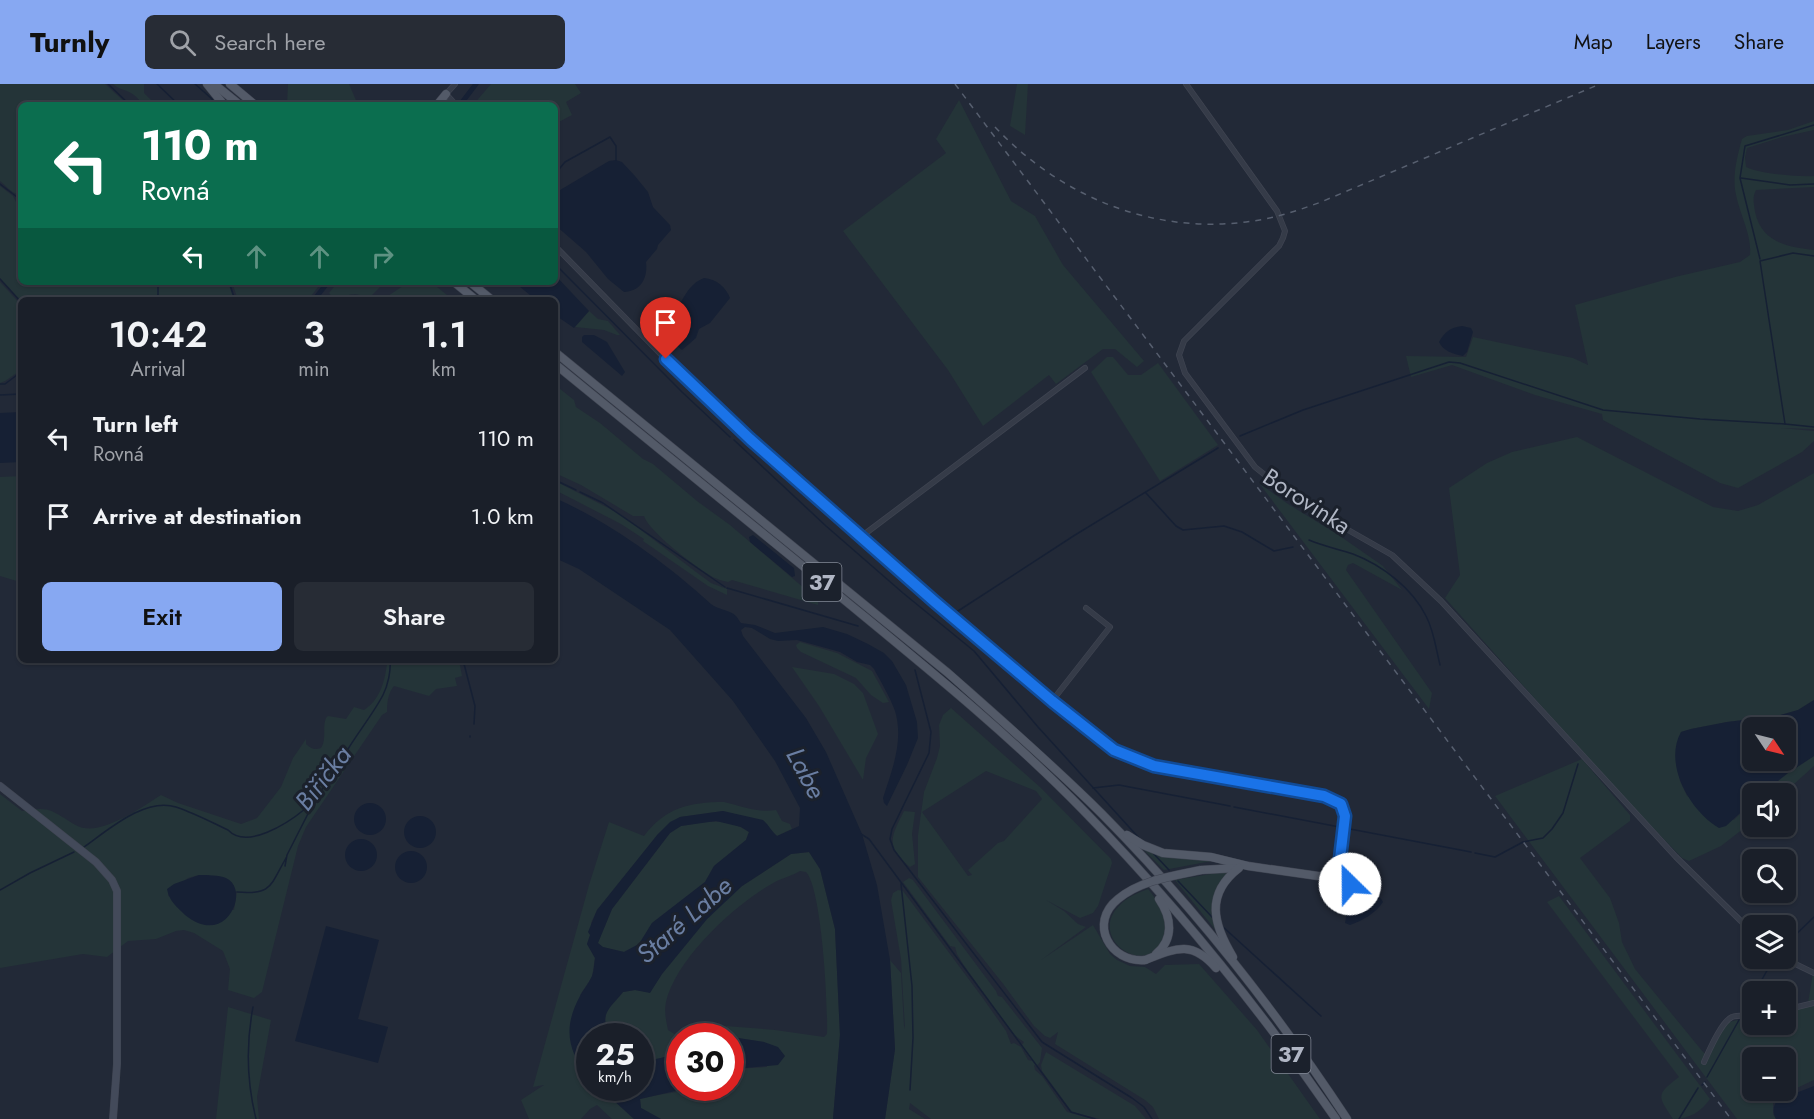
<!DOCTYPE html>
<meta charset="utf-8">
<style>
:root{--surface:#1a1f29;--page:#272c35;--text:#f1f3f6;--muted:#9fa2a8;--line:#383d46;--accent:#87a8f2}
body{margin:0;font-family:Jost,sans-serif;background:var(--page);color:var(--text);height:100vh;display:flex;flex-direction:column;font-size:22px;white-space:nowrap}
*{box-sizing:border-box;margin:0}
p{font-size:20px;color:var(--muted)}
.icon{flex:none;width:33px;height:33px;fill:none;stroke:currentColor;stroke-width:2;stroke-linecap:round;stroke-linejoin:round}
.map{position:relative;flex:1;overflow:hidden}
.details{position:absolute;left:18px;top:213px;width:540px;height:366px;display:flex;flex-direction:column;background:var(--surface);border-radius:9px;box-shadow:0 2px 4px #0004,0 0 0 2px var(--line)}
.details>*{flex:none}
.top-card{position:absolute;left:18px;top:18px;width:540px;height:183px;border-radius:9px;box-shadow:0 2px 4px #0004,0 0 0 2px var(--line);background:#0b6e4f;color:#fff;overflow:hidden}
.needle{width:39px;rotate:125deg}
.controls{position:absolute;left:1742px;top:633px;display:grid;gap:12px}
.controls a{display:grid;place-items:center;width:54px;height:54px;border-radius:9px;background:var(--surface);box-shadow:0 2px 4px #0004,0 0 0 2px var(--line);font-size:30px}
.speed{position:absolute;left:576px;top:939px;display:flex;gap:12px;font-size:30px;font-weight:700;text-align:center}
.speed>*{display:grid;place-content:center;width:78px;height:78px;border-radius:50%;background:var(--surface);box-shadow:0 2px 4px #0004,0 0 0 2px var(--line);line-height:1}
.speed small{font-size:15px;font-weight:400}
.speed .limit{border:9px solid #d22;background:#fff;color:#111}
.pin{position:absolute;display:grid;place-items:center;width:51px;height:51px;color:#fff;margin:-62px -26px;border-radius:50% 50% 50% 0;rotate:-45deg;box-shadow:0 0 6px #0007}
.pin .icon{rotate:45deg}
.me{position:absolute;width:66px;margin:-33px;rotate:337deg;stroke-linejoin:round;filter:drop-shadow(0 0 4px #0008)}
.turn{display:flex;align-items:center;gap:21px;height:126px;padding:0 24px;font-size:27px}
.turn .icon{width:78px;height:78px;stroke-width:2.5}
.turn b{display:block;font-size:42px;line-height:51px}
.lanes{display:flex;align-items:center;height:57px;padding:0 24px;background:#0003;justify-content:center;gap:30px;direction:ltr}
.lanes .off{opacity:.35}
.eta{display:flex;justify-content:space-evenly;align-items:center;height:102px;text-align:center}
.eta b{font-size:36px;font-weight:600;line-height:42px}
.primary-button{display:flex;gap:12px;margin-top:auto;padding:12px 24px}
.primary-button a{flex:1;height:69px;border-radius:9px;background:var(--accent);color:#111;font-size:24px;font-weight:600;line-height:69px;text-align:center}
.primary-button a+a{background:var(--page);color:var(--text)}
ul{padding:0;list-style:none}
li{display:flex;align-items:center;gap:18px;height:78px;padding:0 24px}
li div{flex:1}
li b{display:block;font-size:22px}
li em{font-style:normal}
header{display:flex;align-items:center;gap:36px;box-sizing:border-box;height:84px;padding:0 30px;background:var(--accent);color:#111}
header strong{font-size:28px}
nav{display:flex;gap:33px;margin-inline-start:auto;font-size:21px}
.search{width:420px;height:54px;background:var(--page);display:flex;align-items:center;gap:15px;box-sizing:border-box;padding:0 21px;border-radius:9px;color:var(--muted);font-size:22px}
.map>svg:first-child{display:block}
</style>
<header>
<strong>Turnly</strong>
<div class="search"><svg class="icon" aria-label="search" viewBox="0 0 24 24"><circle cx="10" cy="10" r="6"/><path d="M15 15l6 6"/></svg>Search here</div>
<nav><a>Map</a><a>Layers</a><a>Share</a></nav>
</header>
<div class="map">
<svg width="1814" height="1035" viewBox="0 0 1814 1035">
<rect width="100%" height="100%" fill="#222937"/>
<g fill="#243438" fill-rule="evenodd">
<path d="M0 0H105L128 21H21V110C12 111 7 102 0 97Z"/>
<path d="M113 0H144V9L156 21C136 21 144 17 131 9 124 5 120 6 113 0Z"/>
<path d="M288 0H349L358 21H287Z"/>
<path d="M491 0H575L581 9 566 18 572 31 555 40V21H473Z"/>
<path d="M1017 0H1028L1025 51 1010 42Z"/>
<path d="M959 16 1011 117 1035 132 1063 181 1144 277 1137 283 1115 265H1103L1056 300 1049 291 983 342 948 286 843 147 946 69 936 55Z"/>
<path d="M1814 37V46L1782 53 1747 64 1745 73 1746 83C1760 90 1798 93 1814 92V103L1756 106C1752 113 1754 120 1755 128 1762 159 1788 163 1814 166V345L1781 344 1814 347V357L1802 368 1738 404 1720 399 1603 336 1602 330 1535 311 1452 281 1411 293 1406 272 1466 273 1473 253 1573 274 1588 281 1575 221 1675 193 1740 178 1750 171C1752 151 1740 131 1736 111 1732 93 1737 73 1742 55L1747 52 1788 46Z"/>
<path d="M0 102 13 112 21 128V198H228L234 216 21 217 0 194Z"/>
<path d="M0 198 21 221V286L5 297 0 299Z"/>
<path d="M232 198H322L308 216H238Z"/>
<path d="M338 198H385L369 214 366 215C357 206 345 212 335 216L329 209Z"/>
<path d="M414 198H431L453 216H382L406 200 409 201Z"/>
<path d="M589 227 598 235 608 237 620 251H617L604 246 575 243Z"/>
<path d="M1107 273H1113L1128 291H1141L1158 279 1218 361 1160 397 1091 288Z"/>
<path d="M555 301 574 316 576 323 600 339 643 375 653 380 697 417 730 441 818 516V521L732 496 728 498C724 497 719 496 715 494 699 486 649 448 644 432H633L581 401 555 389Z"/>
<path d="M1577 353 1713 423 1738 427 1758 421 1814 389V616L1798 626 1777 632 1727 638 1691 645 1681 648 1676 677 1680 697 1687 712 1734 736 1752 718V738L1721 762 1689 777 1682 774 1610 699 1445 514 1460 491 1449 404 1487 379 1512 368Z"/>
<path d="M21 392V498H20L0 492V393Z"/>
<path d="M555 397 620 430 696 488 711 499 727 505V511L708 502 643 457 644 455 621 440 555 406Z"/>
<path d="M1259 399 1288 420 1337 450 1383 482 1402 506 1353 479 1348 481 1346 486 1432 609 1429 625Z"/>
<path d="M800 558 837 569 872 587 889 618 883 619 871 611 856 594 801 568 797 564 796 561Z"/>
<path d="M383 576H459L462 592 455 594 457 602 436 605 429 612 394 602C388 609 387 619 387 628L382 631 306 743 298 762 262 908 254 914 228 906 230 885 223 867 194 849 184 846 176 847 156 855 128 857 107 873 83 870 0 884V710L22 727C28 726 35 725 41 725 56 725 67 738 80 743 103 751 142 723 161 711L178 719 241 740 257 734 281 703 293 674 306 655V660C311 665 315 666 321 664 327 655 322 643 326 634L328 632 346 635 354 623 364 626C380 616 385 597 387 579ZM199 791H208L237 808 234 826 168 812V809L188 794Z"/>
<path d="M792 583 834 590 854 600 863 609 878 650 866 674 863 696 819 622Z"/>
<path d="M951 624 1041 704 1111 775 1112 779 1098 822 1093 829 1080 834 1046 816 1064 827 1078 840 1086 843 1041 876 1093 841 1110 870 1117 876 1130 882 1145 883 1156 890 1165 881 1199 880 1257 946 1320 1035H1159L1153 1023 1145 1016 1055 960 1058 948 1050 954 1045 952 1034 942 1004 901 918 793V751L924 708 937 674 940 662 939 641 943 631ZM986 687 1036 707 1042 715 1004 757 998 759 968 786 972 791 968 792 922 728Z"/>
<path d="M1814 672V682L1784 709 1762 710 1788 689Z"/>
<path d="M1582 675 1630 731V737L1580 774 1610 814 1619 839 1622 858 1635 885 1703 968 1706 970 1724 939 1752 933V940H1785V924L1808 919 1813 889H1814V996L1773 1015V1030L1776 1035H1737L1495 712ZM1752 974H1785V1006H1752Z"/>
<path d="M724 718C741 722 758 729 776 726L782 737 790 740 792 745 777 752 770 746 767 740 723 727 680 733 658 750 597 826 591 839 598 858 612 825 670 749 681 742C706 738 726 733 749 748L746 756 714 782 705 798 652 839 639 860 624 868 602 863 590 852 587 860 595 874 592 893 580 911V982L589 994 590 1004H600L634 1035H612L597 1021 590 1025 581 1035H529L521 1016 544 1001 533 1003 589 801 609 738 644 752C665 724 689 718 724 718Z"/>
<path d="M904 727 915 728 912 750 915 780 910 783C885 762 891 753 904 727Z"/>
<path d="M1142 764 1170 773 1206 774 1217 776 1164 786Z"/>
<path d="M809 768 820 785 835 845 840 951 833 1035H661L641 1024 640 1015C670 1008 699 1004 730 1004L731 987 734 985 767 983 764 958 738 954 731 955 730 952H680L679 968C667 972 653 979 641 973L640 952H611C598 931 609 925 623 908L635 906 650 908 662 890 707 835 742 802 791 770ZM800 787 806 788C822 805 828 921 827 950L824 953 775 946 725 942H706L676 951 668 946C666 937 664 927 666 918 676 874 739 816 779 796 786 793 793 791 800 787Z"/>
<path d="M1229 787C1211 809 1208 823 1218 849L1175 796Z"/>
<path d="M909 794 913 796 996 907 998 912 1002 913 1042 964 1040 978 1037 982 1034 981 1035 986 1042 992 1067 1028 1094 1035H931L910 1019 909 1025 925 1035H885L895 965 890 876 901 889 904 942 905 945 901 875 891 816 893 809 898 806 903 807 982 913 1006 947 1011 960 1014 959 1021 963 1028 976 1032 977 1021 962 1024 958 1014 951 963 880 957 870 955 863 950 862 903 798Z"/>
<path d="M1148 805C1159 818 1172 837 1164 855 1146 896 1086 853 1120 821 1127 813 1138 809 1148 805Z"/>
<path d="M1559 812 1710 1015C1701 1028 1689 1035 1673 1035 1657 1011 1656 1011 1679 993L1547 818Z"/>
<path d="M228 923 271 936 257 1013 259 1035H216Z"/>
<path d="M1046 968 1135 1022 1146 1035H1100L1072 1028 1042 987 1041 981Z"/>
</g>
<g fill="#162034" fill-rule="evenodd">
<path d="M616 76 622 78 635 92 648 108 653 123 670 141 671 146 658 161 657 165 646 178C648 194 641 207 624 208L608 195 586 168 555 141V109L609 77Z"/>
<path d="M555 191 589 227 574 244 555 231V216H536L514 198H555Z"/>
<path d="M704 194C716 195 726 203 730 214L710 239 699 245 696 254 682 266 677 262 675 258 666 255 662 245C666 241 671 236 674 230 683 216 688 200 704 194Z"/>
<path d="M1462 242 1471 244 1473 248 1467 268 1463 272C1453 270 1443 267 1439 258 1445 247 1450 244 1462 242Z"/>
<path d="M584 251H594L607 258 625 288 622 292 582 258V253Z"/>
<path d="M21 328V378L0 379V329Z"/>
<path d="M555 414C611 439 666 479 711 520 718 526 731 526 736 532 738 534 739 537 741 539L755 541 775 549 823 543 847 550 868 560 884 569 892 577 906 601 917 638 918 654 907 681 887 722 884 719 883 714C892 686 904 657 895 627 890 613 881 598 874 585L870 581 857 578 840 568 797 556 778 557 770 555 752 544 745 543 741 546 743 552 806 634 826 668 862 750 877 801 890 876 895 965 885 1035H833L840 951 835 845 820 785 809 768 791 770 742 802 707 835 662 890 650 909 635 906 623 908C609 925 598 931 611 952H590L589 994C567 967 563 943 580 912 583 906 589 899 592 892 594 887 594 880 595 874L587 860 590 851 588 848 597 826 658 750 670 738 680 733 723 727 763 736C769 741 771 747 777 752L799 742 800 724 775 677 733 617 670 546 579 485 555 474ZM716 737 741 743 749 748 746 756 714 782 705 798 652 839 639 860 624 868 603 863 598 859 612 825 670 749 681 742Z"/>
<path d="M753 451 790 481 794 484 795 492 792 493 750 458 749 453Z"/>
<path d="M1814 616V672L1788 689 1762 709 1752 710V718L1726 742 1719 744C1690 727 1663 680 1681 648L1691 645 1727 638 1777 632 1798 626ZM1752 644H1785V676H1752Z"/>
<circle cx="370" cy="735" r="16"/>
<circle cx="420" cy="748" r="16"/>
<circle cx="361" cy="771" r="16"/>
<circle cx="411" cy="783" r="16"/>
<path d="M199 791C207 791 219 791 226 794 251 805 227 865 185 831 177 823 169 817 167 805L174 800Z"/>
<path d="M1365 810C1373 810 1379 810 1383 818 1376 829 1362 837 1350 841L1345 839C1347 825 1353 818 1365 810Z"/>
<path d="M326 842 379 856 358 935 388 943 378 979 295 957Z"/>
<path d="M738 954 764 958 778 963 785 972 778 981 734 985 731 987V955Z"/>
<path d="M679 968 680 1004H700L675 1007 640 1015 641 1024 661 1035H634L600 1004H640L641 973C653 979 667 972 679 968Z"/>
<path d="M1814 1002V1035H1776C1772 1028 1773 1021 1778 1016Z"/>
</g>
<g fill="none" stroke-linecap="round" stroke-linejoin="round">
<g stroke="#162034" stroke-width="1.5">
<path d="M108 0 130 21"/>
<path d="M157 0 179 21"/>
<path d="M195 0 212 15 216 21"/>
<path d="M555 90 565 78 610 53 616 62V76"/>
<path d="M1741 94 1790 101 1814 100"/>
<path d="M0 100 21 116"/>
<path d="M1760 175 1740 94 1745 62 1814 41"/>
<path d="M555 180 682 308 730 353"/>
<path d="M0 195 21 218"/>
<path d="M229 198 235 216"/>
<path d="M154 216 158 211V198"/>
<path d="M0 300H5L21 288"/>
<path d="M0 311 21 310"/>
<path d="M1785 340 1814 343"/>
<path d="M1240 352 1303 326 1449 278 1460 279 1603 326 1700 335 1785 340 1760 177 1793 169 1814 172"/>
<path d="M734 356 826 442 903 509 974 567 1038 643 1139 754"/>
<path d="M555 396 576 406"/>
<path d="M580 408 603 419 725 503"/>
<path d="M1146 409 1176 442 1183 446 1224 442 1242 448 1274 467 1293 463"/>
<path d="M1309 456C1323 462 1338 465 1353 470 1382 481 1412 504 1426 532 1434 547 1436 565 1440 581"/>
<path d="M727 504 858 542"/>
<path d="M958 527 1075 451 1218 364"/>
<path d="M463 576 475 622 474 640"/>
<path d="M915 586 931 648 929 669 892 745 890 755 894 766 1042 958 1132 1014 1144 1023 1152 1035"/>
<path d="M470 653V652"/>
<path d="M1093 704 1119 701 1230 722"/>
<path d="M1234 723 1471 768"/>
<path d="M861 750 869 755 1071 1028 1095 1035"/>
<path d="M84 763C108 746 145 713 176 723 194 729 211 738 228 746 247 766 288 739 305 725 322 711 335 683 348 665 359 647 373 630 383 611 388 601 391 587 390 576"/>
<path d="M1153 769 1169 786"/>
<path d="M1475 769 1495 773 1523 758 1543 754 1552 745 1563 729 1578 680"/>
<path d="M285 782 287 771 317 712"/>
<path d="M1178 797 1212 833"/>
<path d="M901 800 912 902 913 954 910 1006"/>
<path d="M0 806 30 789 74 768"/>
<path d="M237 808C272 811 270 802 286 774"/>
<path d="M1222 842 1321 932"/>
<path d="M1785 861 1814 833"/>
<path d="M1755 908 1774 874"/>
<path d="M253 923C246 960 247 999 256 1035"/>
<path d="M1743 928 1752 912"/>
<path d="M1707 993 1739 936"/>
<path d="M1702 1001 1705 998"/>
<path d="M1679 1035 1698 1004"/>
</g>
<g stroke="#162034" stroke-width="5">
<path d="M460 21 476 0"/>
<path d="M314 216 328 198"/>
</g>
<defs>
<g id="street">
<path d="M455 0 446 10 456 21"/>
<path d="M1186 0 1277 127 1285 147 1283 154 1279 162 1184 257 1179 271 1185 289 1255 383 1285 407 1313 426 1392 471 1441 517 1676 773 1752 848"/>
<path d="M555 162 681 291 750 355 935 517 1052 617 1114 666 1154 682 1324 712 1341 720 1345 732 1339 783"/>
<path d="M862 452 1085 284"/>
<path d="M1052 617 1110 543 1086 524"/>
<circle cx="1338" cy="796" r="13"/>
<path d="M1783 874 1814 889"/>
<path d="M1785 926 1814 919"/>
<path d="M1704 978C1709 967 1721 938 1732 933 1738 931 1746 932 1752 931"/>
</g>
<path id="secondary" d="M0 702 96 778 112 796 117 807V980L113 1035"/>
<g id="primary">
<path d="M207 0 224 21"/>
<path d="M214 0 240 21"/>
<path d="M230 0 255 21"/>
<path d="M437 21 446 10"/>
<path d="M454 198 476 216"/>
<path d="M470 198 492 216"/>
<path d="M555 268 948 589C1000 635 1053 681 1102 730 1193 822 1276 927 1347 1035"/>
<path d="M555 280C647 355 739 430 831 505 917 576 1005 646 1083 726 1176 821 1260 925 1336 1035"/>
<path d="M1127 751 1143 761 1163 769 1211 773 1248 782 1325 793"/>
<path d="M1201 786 1238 784"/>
<path d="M1156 870C1174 855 1172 834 1159 815"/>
<path d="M1233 873C1213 840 1205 810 1239 784"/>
<path d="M1145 876C1176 864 1192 856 1216 884"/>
</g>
</defs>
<use href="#street" stroke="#3f4451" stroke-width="6"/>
<use href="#secondary" stroke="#3f4451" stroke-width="8"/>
<use href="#primary" stroke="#3f4451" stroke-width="9"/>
<use href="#street" stroke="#353b48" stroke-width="4.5"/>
<use href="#secondary" stroke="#434a5a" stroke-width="7"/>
<use href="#primary" stroke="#535a68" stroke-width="8"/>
<g stroke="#575f6f" stroke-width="1.5" stroke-dasharray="6 6" stroke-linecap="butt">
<path d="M955 0 1731 1035"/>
<path d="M995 43C1060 112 1151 150 1246 138 1272 135 1297 127 1321 118L1600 0"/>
</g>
<defs>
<path id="primary-bridge" d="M1145 876C1110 879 1088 839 1118 815 1141 796 1173 792 1201 786"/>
</defs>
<use href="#primary-bridge" stroke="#3f4451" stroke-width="9" stroke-linecap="butt"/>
<use href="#primary-bridge" stroke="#535a68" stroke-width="8"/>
</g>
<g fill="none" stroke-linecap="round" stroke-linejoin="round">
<defs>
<path id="route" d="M666 275 750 355 935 518 1052 617 1114 666 1154 682 1324 712 1341 720 1345 732 1339 783 1349 789 1351 796 1350 800"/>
</defs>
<use href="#route" stroke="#114b97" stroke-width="15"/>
<use href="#route" stroke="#1a73e8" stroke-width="10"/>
</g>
<g text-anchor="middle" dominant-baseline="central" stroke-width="6" stroke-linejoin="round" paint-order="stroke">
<g fill="#1b212c" stroke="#838996" stroke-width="1.5">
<rect x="802.5" y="479" width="39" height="38" rx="4.5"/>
<rect x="1271.5" y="951" width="39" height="38" rx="4.5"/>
</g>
<g font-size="22" font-weight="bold" fill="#b0b6c4">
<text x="822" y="498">37</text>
<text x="1291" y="970">37</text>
</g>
<g font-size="24" fill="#b0b6c4" stroke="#1b212c">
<text transform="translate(1307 417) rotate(33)">Borovinka</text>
</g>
<g font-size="26" font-style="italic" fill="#6a7ea2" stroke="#1b212c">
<text transform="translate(806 689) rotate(62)">Labe</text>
<text transform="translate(323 694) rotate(-52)">Biřička</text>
<text transform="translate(684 836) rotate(-41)">Staré Labe</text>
</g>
</g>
</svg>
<div class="controls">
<a><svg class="needle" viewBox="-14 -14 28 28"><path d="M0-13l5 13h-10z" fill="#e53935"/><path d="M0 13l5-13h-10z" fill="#9fa2a8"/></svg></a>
<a><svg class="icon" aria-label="sound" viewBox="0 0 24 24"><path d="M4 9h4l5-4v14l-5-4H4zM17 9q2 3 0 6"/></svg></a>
<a><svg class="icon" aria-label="search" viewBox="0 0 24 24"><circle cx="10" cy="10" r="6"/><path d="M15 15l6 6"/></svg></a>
<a><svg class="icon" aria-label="layers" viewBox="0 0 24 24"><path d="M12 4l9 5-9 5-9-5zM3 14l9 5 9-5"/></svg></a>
<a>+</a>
<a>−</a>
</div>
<div class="speed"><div>25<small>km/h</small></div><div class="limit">30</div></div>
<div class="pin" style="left:666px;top:275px;background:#d93025"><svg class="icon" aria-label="arrive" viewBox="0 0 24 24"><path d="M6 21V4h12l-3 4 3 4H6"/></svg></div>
<svg class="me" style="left:1350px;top:800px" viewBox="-20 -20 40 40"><circle r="19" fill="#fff"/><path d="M0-13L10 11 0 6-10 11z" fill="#1a73e8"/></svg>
<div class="top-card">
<div class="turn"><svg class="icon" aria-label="left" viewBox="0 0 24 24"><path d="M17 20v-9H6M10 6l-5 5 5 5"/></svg><div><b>110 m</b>Rovná</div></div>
<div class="lanes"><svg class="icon" aria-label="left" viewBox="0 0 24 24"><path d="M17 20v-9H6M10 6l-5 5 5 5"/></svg><svg class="icon off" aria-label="ahead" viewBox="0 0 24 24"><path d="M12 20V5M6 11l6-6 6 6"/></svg><svg class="icon off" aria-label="ahead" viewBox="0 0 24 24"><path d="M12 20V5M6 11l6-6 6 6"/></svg><svg class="icon off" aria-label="right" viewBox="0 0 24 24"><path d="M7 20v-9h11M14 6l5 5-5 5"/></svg></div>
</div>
<section class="details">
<div class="eta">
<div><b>10:42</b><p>Arrival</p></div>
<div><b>3</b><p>min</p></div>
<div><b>1.1</b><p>km</p></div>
</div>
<ul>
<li><svg class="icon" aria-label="left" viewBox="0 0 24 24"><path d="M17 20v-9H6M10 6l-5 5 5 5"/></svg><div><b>Turn left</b><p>Rovná</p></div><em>110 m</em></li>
<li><svg class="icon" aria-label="arrive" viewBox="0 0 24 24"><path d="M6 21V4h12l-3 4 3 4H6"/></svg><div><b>Arrive at destination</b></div><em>1.0 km</em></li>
</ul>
<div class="primary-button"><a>Exit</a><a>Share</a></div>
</section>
</div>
